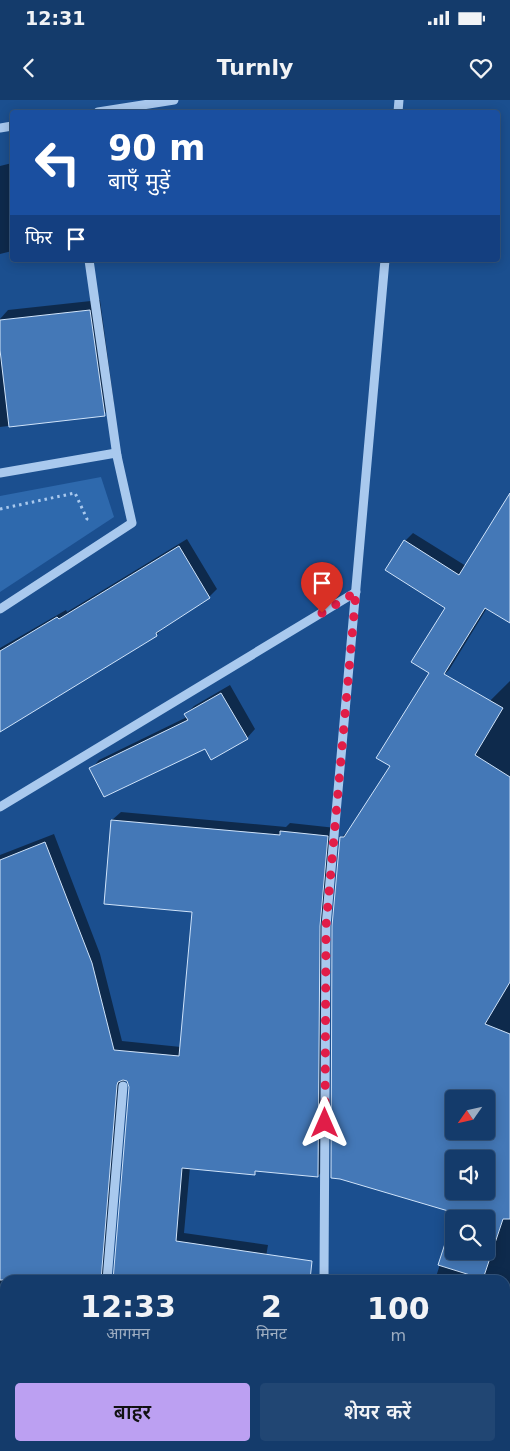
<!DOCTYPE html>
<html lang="hi">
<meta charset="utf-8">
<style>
:root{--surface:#143b6b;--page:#214673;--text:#f1f3f6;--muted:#9dadc1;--line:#33557e;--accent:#bca0f2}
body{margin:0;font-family:"DejaVu Sans","Noto Sans Devanagari",sans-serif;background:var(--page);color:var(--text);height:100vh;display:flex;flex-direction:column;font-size:19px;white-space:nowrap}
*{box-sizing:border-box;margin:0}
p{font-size:16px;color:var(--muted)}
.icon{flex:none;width:28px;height:28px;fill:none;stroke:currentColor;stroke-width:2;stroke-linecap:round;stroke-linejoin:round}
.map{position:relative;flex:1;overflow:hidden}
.panel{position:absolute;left:0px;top:1175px;width:510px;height:176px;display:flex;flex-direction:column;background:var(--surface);border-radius:15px 15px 0 0;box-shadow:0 2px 12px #0003,0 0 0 1px var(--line)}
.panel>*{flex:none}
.top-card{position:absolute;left:10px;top:10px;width:490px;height:152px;border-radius:5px;box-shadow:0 2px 12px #0003,0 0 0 1px var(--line);background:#1a4fa0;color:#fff;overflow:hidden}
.needle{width:32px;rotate:236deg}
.controls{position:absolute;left:445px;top:990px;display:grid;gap:10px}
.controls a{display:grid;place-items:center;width:50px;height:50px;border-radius:5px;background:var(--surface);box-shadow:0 2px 12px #0003,0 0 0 1px var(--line);font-size:25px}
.pin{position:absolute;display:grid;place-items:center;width:42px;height:42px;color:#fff;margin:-51px -21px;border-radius:50% 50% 50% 0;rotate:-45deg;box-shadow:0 0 5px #0007}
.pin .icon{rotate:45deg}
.me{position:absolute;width:55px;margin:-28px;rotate:0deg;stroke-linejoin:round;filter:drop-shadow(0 0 4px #0008)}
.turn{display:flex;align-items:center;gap:18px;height:105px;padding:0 15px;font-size:22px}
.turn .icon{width:65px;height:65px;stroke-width:2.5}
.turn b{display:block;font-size:35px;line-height:42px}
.then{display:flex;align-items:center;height:48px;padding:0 15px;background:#0003;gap:10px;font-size:19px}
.eta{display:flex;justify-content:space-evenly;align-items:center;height:85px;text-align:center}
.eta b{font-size:30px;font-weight:600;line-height:35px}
.action{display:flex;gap:10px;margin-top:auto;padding:10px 15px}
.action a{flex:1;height:58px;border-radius:5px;background:var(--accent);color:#111;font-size:20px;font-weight:600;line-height:58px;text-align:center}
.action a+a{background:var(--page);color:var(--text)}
.status{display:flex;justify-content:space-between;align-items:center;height:35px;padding:0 25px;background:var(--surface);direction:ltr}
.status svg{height:14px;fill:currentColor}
header{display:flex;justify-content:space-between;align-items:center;height:65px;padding:0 15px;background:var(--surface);font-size:22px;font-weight:600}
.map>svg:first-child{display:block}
</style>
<div class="status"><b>12:31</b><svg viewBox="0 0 49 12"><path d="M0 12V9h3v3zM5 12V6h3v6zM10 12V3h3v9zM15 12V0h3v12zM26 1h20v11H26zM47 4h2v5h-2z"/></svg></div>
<header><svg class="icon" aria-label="back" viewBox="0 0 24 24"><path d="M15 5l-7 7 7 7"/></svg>Turnly<svg class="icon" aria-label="heart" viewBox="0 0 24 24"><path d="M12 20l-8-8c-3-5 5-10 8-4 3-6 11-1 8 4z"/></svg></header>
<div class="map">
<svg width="510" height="1351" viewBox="0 0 510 1351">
<rect width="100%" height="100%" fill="#1b4f8f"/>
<path fill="#2e69ad" d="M101 377 114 417 0 492V396Z"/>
<g fill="#0007" fill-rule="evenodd">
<path d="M12 63V151L0 154V66Z"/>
<path d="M100 200 114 304 104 314 0 327V219L8 210Z"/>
<path d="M510 396V522L487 508 449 570 440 578 447 507 405 441 413 433 466 466Z"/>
<path d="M187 439 217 489 209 497 165 526 156 535 0 630V548L66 510 67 512Z"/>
<path d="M510 581V1351L428 1346H505V1180H435L454 1120V1151H486V1119L456 1112 341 738 350 729 372 718ZM454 999H486V1031H454ZM454 1059H486V1091H454Z"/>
<path d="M230 585 255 629 247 638 91 669 99 660 187 617 186 614 194 606Z"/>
<path d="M121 712 286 727 290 723 336 728 328 817 326 1067 318 1076 258 1070 254 1073 190 1067 184 1133 268 1145 262 1180H5V1276L0 1274V755L54 734 100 854 122 941 181 947 194 811 112 720ZM125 979 130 982 115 1178 111 1177 109 1170Z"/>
<path d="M150 1346H162L177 1351H145Z"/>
<path d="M338 1346H423L419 1351H346L338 1350Z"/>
</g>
<g fill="#4478b7" stroke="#cfe3fa" fill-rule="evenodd">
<path d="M90 210 105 316 9 327 0 250V220Z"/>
<path d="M510 393V523L485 508 444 574 503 608 475 655 510 677V882L485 924 510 934V1119H503L483 1179 438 1165 455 1113 340 1079 331 1078 332 826 340 737H344L390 666 376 658 429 573 411 562 445 508 385 470 404 440 459 475ZM454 999H486V1031H454ZM454 1059H486V1091H454ZM454 1119H486V1151H454Z"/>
<path d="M179 446 210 498 156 533 157 536 0 632V551L57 517 59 519Z"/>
<path d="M221 593 248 639 211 660 205 649 104 697 89 668 188 620 184 614Z"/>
<path d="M111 720 280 735V731L328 736 320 826 318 1077 255 1071V1075L182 1068 176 1141 312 1161 310 1180H113L129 987 127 981 123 980 118 982 117 985 101 1180H0V760L45 742 92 863 114 950 179 956 192 812 104 804Z"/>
</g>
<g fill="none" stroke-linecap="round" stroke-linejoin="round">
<path stroke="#a9c9ee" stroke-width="3" stroke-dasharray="2.5 4" stroke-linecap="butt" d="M0 409 75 393 87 419 86 420"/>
<g stroke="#a9c9ee" stroke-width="9">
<path d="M98 12 174 0"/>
<path d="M398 12 399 0"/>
<path d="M0 28 12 26"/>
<path d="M0 373 116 353 117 356"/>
<path d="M0 509 132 423 117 356 89 160"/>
<path d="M0 707 356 492"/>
<path d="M107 1180 123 986"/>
<path d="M324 1180 326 826 385 160"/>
<path d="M0 1303 5 1305"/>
<path d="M91 1346 118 1351"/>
<path d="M308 1351 309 1346"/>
</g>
</g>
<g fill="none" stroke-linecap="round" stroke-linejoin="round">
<path stroke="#e11d48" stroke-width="9" stroke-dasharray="0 16.2" d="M322 513 356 492 326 826 325 1023"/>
</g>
</svg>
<div class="controls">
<a><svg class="needle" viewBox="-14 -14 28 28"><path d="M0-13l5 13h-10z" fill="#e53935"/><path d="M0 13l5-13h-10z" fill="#9dadc1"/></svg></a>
<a><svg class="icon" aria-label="sound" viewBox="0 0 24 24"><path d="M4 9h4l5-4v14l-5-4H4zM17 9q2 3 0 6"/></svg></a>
<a><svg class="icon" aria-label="search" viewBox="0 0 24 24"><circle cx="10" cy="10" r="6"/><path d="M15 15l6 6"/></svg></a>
</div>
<div class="pin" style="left:322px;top:513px;background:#d93025"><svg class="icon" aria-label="arrive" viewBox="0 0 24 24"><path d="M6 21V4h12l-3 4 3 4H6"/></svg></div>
<svg class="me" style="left:325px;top:1023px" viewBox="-20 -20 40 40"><path d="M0-17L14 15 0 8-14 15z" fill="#e11d48" stroke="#fff" stroke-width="4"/></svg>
<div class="top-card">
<div class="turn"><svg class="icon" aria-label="left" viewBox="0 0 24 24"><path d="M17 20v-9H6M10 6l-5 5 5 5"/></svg><div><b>90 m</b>बाएँ मुड़ें</div></div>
<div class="then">फिर<svg class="icon" aria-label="arrive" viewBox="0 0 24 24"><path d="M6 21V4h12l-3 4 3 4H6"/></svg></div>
</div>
<section class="panel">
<div class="eta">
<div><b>12:33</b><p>आगमन</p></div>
<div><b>2</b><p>मिनट</p></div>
<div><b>100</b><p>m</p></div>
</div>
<div class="action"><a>बाहर</a><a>शेयर करें</a></div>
</section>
</div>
